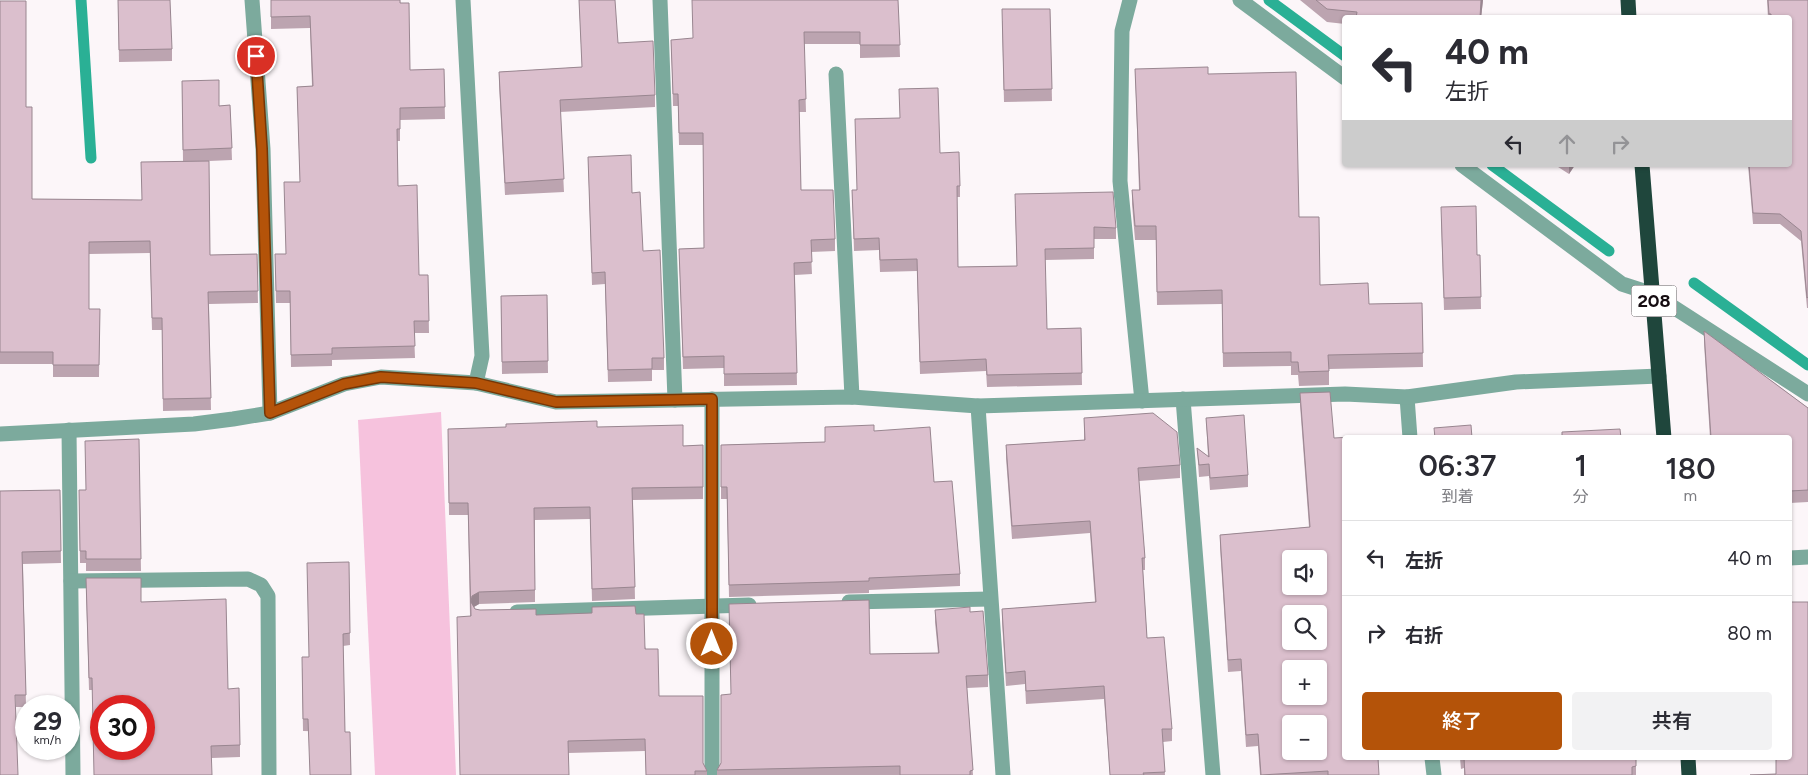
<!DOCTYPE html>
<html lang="ja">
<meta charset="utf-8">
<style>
:root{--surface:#fff;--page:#f2f2f3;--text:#2b2b33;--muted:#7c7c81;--line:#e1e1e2;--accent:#b45309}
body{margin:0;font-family:Figtree,"Noto Sans JP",sans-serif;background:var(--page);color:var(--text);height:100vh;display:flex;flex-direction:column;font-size:19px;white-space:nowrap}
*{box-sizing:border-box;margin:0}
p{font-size:16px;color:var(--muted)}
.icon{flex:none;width:28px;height:28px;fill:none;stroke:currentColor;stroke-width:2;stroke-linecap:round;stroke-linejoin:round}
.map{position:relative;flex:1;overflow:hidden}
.details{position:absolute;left:1342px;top:435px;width:450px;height:325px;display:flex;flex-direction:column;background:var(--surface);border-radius:5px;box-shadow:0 1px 4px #0004}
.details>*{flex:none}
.hud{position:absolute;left:1342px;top:15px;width:450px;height:152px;border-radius:5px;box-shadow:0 1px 4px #0004;background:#fff;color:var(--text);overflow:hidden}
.tools{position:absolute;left:1282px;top:550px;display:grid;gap:10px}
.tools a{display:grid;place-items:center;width:45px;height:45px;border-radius:5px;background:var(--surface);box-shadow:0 1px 4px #0004;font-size:25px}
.speed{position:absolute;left:15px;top:695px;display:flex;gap:10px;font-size:25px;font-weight:700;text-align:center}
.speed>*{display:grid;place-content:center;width:65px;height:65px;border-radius:50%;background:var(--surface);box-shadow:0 1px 4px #0004;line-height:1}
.speed small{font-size:12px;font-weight:400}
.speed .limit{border:8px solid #d22;background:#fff;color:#111}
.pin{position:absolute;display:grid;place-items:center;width:42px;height:42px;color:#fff;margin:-21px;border:2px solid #fff;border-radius:50%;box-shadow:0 1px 5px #0007}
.me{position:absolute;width:55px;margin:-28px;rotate:0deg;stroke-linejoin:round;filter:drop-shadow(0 0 4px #0008)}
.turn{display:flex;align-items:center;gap:18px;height:105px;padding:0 20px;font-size:22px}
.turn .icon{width:65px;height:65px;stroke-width:2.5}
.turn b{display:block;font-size:35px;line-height:42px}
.lanes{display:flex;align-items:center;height:48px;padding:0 20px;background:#0003;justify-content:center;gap:25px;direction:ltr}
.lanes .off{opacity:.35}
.eta{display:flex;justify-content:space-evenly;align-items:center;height:85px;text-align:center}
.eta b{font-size:30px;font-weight:600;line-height:35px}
.cta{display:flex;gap:10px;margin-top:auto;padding:10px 20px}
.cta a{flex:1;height:58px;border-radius:5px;background:var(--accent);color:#fff;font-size:20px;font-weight:600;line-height:58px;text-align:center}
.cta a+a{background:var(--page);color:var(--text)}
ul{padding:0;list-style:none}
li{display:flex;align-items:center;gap:15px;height:75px;padding:0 20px;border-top:1px solid var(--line)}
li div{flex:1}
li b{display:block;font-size:19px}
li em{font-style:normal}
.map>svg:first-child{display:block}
</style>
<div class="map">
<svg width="1808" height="775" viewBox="0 0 1808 775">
<rect width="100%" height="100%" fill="#fcf6f9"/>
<path fill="#f6c2dd" d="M441 412 456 775H375L358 420Z"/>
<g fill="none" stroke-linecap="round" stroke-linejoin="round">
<g stroke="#2ab095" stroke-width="11">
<path d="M81 0 91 158"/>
<path d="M1269 0 1345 56"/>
<path d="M1492 165 1609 251"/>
<path d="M1694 283 1808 365"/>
</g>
<g stroke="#7caa9d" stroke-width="15">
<path d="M252 0 263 149 270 413"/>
<path d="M463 0 482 356 476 383"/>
<path d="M660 0 675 400"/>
<path d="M1130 0 1122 31 1120 181 1142 401"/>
<path d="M1240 0 1345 78"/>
<path d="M836 74 852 397"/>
<path d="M1462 165 1622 284 1653 294 1808 394"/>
<path d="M1407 397 1410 438"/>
<path d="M1183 399 1213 775"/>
<path d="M978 406 1003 775"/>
<path d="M69 430 73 775"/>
<path d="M0 434 194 424 233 419 270 413 344 384 381 377 476 383 556 402 852 397 978 406 1345 394 1407 397 1516 382 1659 376"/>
<path d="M1790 558 1808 557"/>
<path d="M71 581 248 579 261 585 268 596 269 775"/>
<path d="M849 602 990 599"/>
<path d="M517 612 749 605"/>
<path d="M1432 758 1434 775"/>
<path d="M712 775V399"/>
</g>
<g stroke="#1f463c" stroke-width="15">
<path d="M1628 0 1629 18"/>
<path d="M1642 165 1664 438"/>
<path d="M1688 758 1689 775"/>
</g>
</g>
<g fill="#bca4b0">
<path d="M118 0 172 49V61L119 62Z"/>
<path d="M271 0H400L410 70 444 69 445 119 400 120V141H397L398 186 419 275H428L429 333H414L415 358 332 360V366L291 367 290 303H276L275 254H286L300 182 297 87 312 86 310 28 271 29Z"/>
<path d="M579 0 618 43 655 95V107L560 112 564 192 505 195 499 84V72L582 67Z"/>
<path d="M898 0 900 57 860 58V44H804L806 112H799L801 190 835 239V251L811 252 812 274 795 275 797 385 724 386V368L683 369 679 249 704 248 703 145H679L678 106H673L671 40 692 39Z"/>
<path d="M1300 0H1483L1481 18H1345V24L1327 22Z"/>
<path d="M1767 0H1808V308H1807L1801 241 1780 224H1753L1748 165H1790V18H1768Z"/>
<path d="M0 1 26 107 32 199 141 200 183 161 182 81 219 106 230 105 232 160 209 161 210 255 257 254 258 303 209 304 211 410 163 411 162 330H152L150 253 89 254V309H100L99 377H53V364H0Z"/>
<path d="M1050 9 1052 101 1004 102 1002 21Z"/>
<path d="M1135 69 1208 74 1299 217 1320 285 1369 304 1422 303 1423 367 1329 369V385L1299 386 1298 375H1291V366L1223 367 1222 304 1157 305 1156 240H1135L1132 204V190H1139Z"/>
<path d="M940 153 960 186V197H957L958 267 1017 266 1015 206 1116 228V239H1094V259L1045 260 1047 329 1081 328 1082 385 987 387 986 371 920 374 917 271 880 272 879 250 854 251 852 190H856Z"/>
<path d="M588 157 632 193 643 251 664 358V370H652V381L608 382 605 284 592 285Z"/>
<path d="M1555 165H1575L1569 174Z"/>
<path d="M1441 219 1477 255H1480L1481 309 1444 310Z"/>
<path d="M547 295 548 373 502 374 501 296Z"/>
<path d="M1704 331 1808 408V502L1790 503V438H1710L1704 343Z"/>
<path d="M1300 393 1334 438H1345V758L1379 775H1260L1258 746 1246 747 1241 671 1228 672 1220 547V535L1309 527 1300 405Z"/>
<path d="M1084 418 1180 465V478L1139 481 1145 558V570H1143L1147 638 1172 729V741L1163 742 1165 775H1110L1104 699 1026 704 1025 684 1006 686 1002 622V609L1095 602 1090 533 1012 539 1006 458V445L1084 440Z"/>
<path d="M1206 418 1248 475V487L1210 490 1209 476 1199 477 1197 448 1208 457Z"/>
<path d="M597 427 683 446 703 445V499L633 500 635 599 592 601 590 519 535 520V602L479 604 474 607 475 609 480 610 536 615 636 614 659 696 703 763 707 771V775H646L645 751 568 753 470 616 468 515H449L448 429Z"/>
<path d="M874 431 934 482 960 574V586L869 590V593L729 597 727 499H721V445L825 442Z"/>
<path d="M139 439 141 571H86V563H80L79 490H86Z"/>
<path d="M60 490 61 563 23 564 26 706V707H16L0 491Z"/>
<path d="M349 562 350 645 343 646 345 732 303 731 302 669 309 657Z"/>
<path d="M86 590 141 602 228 689 240 745V757L212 758 92 690H89Z"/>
<path d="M935 610 970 612 988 675V687L967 688 973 775H717V770L721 763 731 694 870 654 938 653 935 622Z"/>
<path d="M1460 758H1636V775H1464V768L1461 769Z"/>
</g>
<g fill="#998690">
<path d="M1481 0H1483L1481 18H1480Z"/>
<path d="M1569 165H1575L1569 174Z"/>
<path d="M479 592V604L472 608 471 602 472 596Z"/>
</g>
<g fill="#dbbfcd" stroke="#998690" fill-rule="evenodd">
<path d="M118 0H170L172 49 119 50Z"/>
<path d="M271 0H400V3H409L410 70 444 69 445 107 400 108V129H397L398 186 417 185 419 275H428L429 321H414L415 346 332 348V354L291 355 290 291H276L275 254H286L284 182H300L297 87 313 86 310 16 271 17Z"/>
<path d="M579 0H615L618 43 653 41 655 95 560 100 564 179 505 183 499 72 582 67Z"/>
<path d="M692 0H898L900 45H860V32H804L806 99 799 100 801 190H833L835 239 811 240 812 262 794 263 797 373 724 374V356L683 357 679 249 704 248 703 133H679L678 94H673L671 40 693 38Z"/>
<path d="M1316 0H1481L1480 18H1356L1357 12 1327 9Z"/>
<path d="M1768 0H1808V297L1807 298 1801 231 1780 214 1753 213 1749 165H1790V18H1771V14H1769Z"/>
<path d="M0 1H26V107H32V199L142 200 141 162 209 161 210 255 257 254 258 291 208 292 211 398 163 399 162 318H152L150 241 89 242V309H100L99 365H53V352H0Z"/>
<path d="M1002 9H1050L1052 89 1004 90Z"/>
<path d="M1208 67V74L1296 72 1299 217H1319L1320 285 1368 283 1369 304 1422 303 1423 353 1328 355 1329 371 1299 372 1298 362H1291V352L1223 353 1222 290 1157 292 1156 226H1135L1132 190H1140L1135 69Z"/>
<path d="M219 80V106L230 105 232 148 183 150 182 81Z"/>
<path d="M938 88 940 153 959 152 960 186H957L958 267 1017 266 1015 194 1113 192 1116 228 1094 227V248L1045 249 1047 329 1081 328 1082 373 987 375 986 359 920 362 917 259 880 260 879 238 854 239 852 190H857L855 119 900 118 899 89Z"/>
<path d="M631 155 632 193 640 192 643 251 660 250 664 358H652V369L608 370 605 272 592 273 588 157Z"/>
<path d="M1476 206 1477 255H1480L1481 297 1444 298 1441 207Z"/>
<path d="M547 295 548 361 502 362 501 296Z"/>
<path d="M1704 331 1808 408V490L1790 491V438H1711Z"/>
<path d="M1330 392 1334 438 1352 437V438H1345V758H1378L1379 775H1328V771L1261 775 1258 734 1246 735 1241 659 1228 660 1220 535 1310 527 1300 393ZM1291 559H1319V586H1291ZM1291 614H1319V641H1291ZM1291 669H1319V696H1291ZM1291 724H1319V751H1291Z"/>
<path d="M1153 413 1177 432 1180 465 1138 468 1145 558H1142L1147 638 1164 637 1172 729H1162L1165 772 1143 773 1144 775H1110L1104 686 1026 691 1025 671 1006 673 1002 609 1096 602 1090 521 1012 526 1006 445 1085 440 1084 418Z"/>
<path d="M1244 415 1248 475 1210 478 1209 464 1199 465 1197 448 1209 457 1206 418Z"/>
<path d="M597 421V427L683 425V446L703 445V487L632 488 635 587 592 589 590 507 534 508 535 590 479 592 472 596 471 602 475 609 480 610 536 609V615L592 613V607L635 606 636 614H644L645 649H658L659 696H703V763L707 771H695V775H646L645 739 568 741 569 775H460L457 617 471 616 468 503H449L448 429 506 427V424Z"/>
<path d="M874 425V431L930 427 934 482 952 481 960 574 869 578V581L729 585 727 487H721V445L825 442V427Z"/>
<path d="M1471 425 1472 438H1435L1434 428Z"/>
<path d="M1620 429 1621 438H1562V432Z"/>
<path d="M139 439 141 559H86V551H80L79 490H86L85 441Z"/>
<path d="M60 490 61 551 22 552 26 695H15L18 775H0V491Z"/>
<path d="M349 562 350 633 343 634 345 732H350L351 775H310L308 719H303L302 657H309L307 563Z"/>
<path d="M86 578H141V602L226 599 228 689 239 688 240 745 211 746 212 775H94L92 678H89ZM101 706H144V749H101Z"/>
<path d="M869 600 870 654 939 653 935 610 970 607V612L983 611 988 675 966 676 973 770 970 771V775H900V766L717 770 721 763V695L731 694 729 604Z"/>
<path d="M1790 602H1808V775H1750L1776 774V758H1790Z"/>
<path d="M1464 758H1636V766L1632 767V775H1465Z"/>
</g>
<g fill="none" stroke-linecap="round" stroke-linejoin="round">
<defs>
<path id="route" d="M256 56 262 149 270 413 344 384 381 377 476 383 556 402 712 399V644"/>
</defs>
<use href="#route" stroke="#753606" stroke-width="12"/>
<use href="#route" stroke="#b45309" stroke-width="9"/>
</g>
<g text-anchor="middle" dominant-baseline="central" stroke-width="5" stroke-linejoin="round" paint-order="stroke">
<rect fill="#fff" stroke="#5b5558" stroke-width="1" x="1631.5" y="285.5" width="45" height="31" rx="4"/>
<g font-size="18" font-weight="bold" fill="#150c11">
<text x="1654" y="301">208</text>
</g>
</g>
</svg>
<div class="tools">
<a><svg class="icon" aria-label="sound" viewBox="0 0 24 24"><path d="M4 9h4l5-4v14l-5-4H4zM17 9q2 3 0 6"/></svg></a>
<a><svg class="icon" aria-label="search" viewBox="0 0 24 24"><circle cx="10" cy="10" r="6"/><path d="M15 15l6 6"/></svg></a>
<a>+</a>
<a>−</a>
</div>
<div class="speed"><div>29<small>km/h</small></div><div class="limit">30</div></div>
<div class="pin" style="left:256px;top:56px;background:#d93025"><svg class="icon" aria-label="arrive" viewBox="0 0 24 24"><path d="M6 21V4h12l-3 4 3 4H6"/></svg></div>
<svg class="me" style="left:712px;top:644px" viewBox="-20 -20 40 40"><circle r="17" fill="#b45309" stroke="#fff" stroke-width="3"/><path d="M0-11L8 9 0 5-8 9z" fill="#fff"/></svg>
<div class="hud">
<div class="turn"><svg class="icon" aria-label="left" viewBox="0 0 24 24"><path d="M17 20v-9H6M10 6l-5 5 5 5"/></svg><div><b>40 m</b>左折</div></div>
<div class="lanes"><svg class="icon" aria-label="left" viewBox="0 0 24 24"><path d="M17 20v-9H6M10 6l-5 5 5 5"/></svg><svg class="icon off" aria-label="ahead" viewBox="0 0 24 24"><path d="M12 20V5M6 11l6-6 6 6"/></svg><svg class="icon off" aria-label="right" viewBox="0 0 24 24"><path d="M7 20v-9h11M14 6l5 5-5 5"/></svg></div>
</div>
<section class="details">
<div class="eta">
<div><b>06:37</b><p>到着</p></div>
<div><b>1</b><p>分</p></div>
<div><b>180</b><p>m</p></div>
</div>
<ul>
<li><svg class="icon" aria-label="left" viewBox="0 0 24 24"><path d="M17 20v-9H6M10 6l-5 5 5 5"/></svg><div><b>左折</b></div><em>40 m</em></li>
<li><svg class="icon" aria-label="right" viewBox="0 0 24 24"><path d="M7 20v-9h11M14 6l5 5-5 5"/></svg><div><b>右折</b></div><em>80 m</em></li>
</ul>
<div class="cta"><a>終了</a><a>共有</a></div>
</section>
</div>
